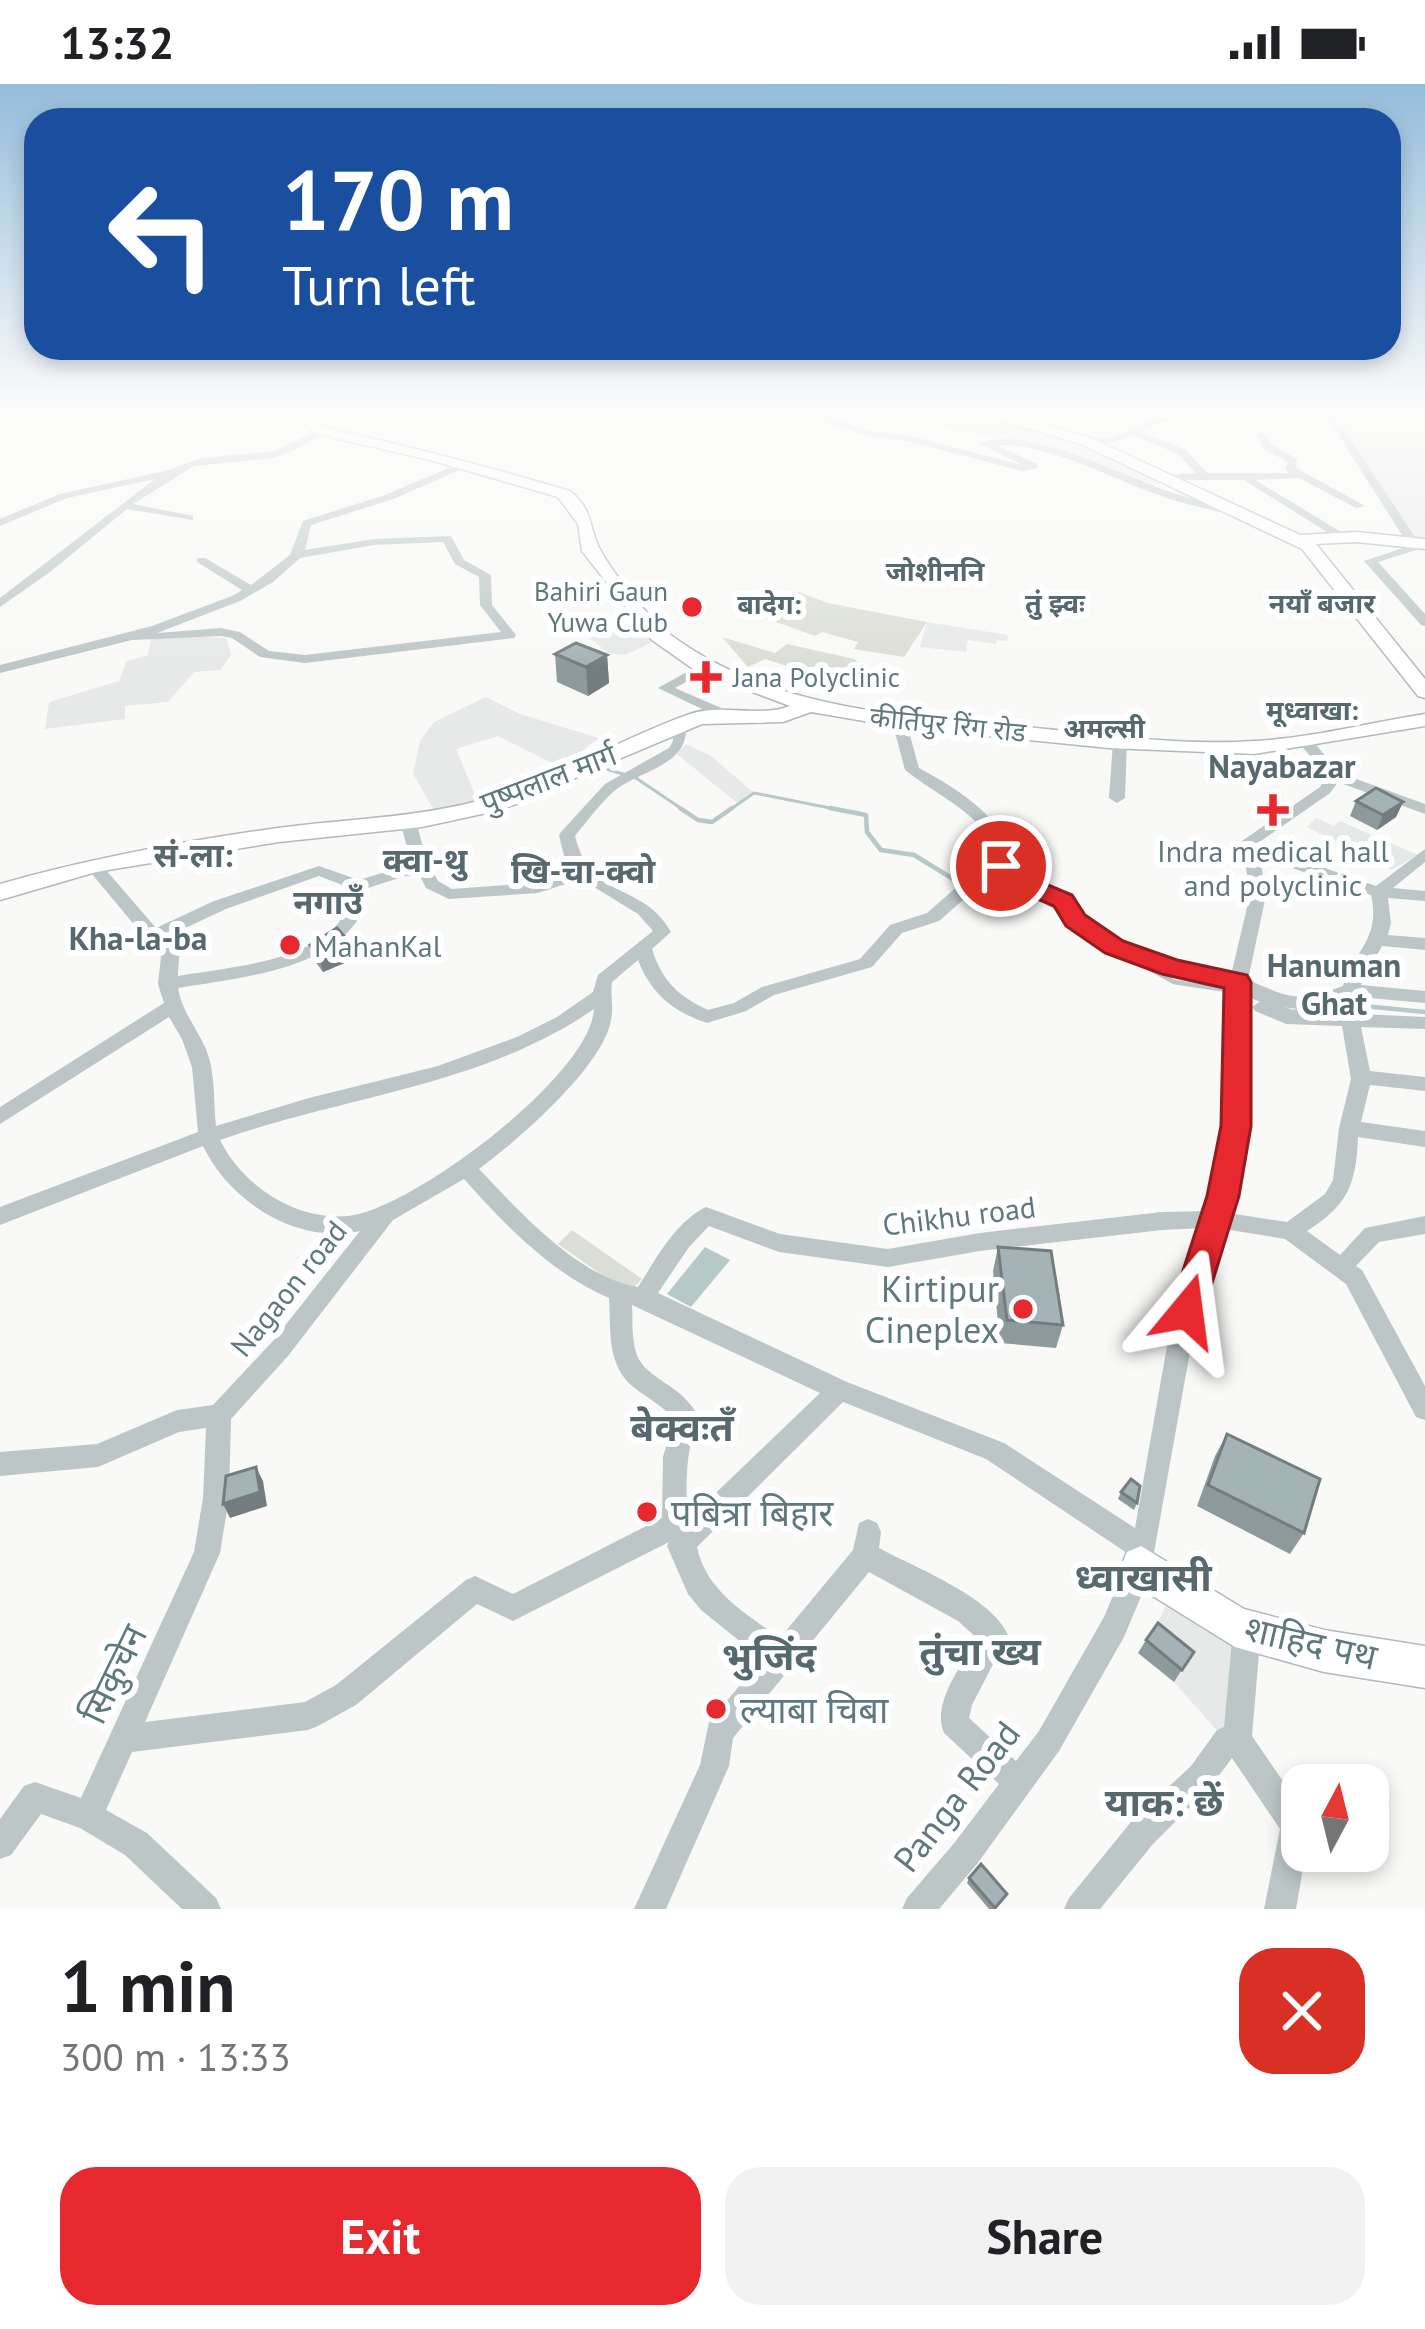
<!DOCTYPE html>
<meta charset="utf-8">
<style>
:root{--surface:#fff;--page:#f2f2f2;--text:#202124;--muted:#757577;--accent:#e7292f}
body{margin:0;font-family:"PT Sans","Noto Sans Devanagari",sans-serif;background:var(--page);color:var(--text);height:100vh;display:flex;flex-direction:column;font-size:45px;white-space:nowrap}
*{box-sizing:border-box;margin:0}
p{font-size:39px;color:var(--muted)}
.icon{flex:none;width:66px;height:66px;fill:none;stroke:currentColor;stroke-width:2;stroke-linecap:round;stroke-linejoin:round}
.map{position:relative;height:1825px;overflow:hidden}
.sheet{display:flex;flex-direction:column;background:var(--surface);flex:1}
.sheet>*{flex:none}
.hud{position:absolute;left:24px;top:24px;width:1377px;height:252px;border-radius:36px;box-shadow:0 6px 18px #0003;background:#1a4fa0;color:#fff;overflow:hidden}
.needle{width:78px;rotate:7deg}
.buttons{position:absolute;left:1281px;top:1680px;display:grid;gap:24px}
.buttons a{display:grid;place-items:center;width:108px;height:108px;border-radius:24px;background:var(--surface);box-shadow:0 6px 18px #0003;font-size:60px}
.pin{position:absolute;display:grid;place-items:center;width:102px;height:102px;color:#fff;margin:-51px;border:6px solid #fff;border-radius:50%;box-shadow:0 3px 12px #0007}
.me{position:absolute;width:132px;margin:-66px;rotate:16deg;stroke-linejoin:round;filter:drop-shadow(0 0 9px #0008)}
.turn{display:flex;align-items:center;gap:42px;height:252px;padding:0 60px;font-size:54px}
.turn .icon{width:156px;height:156px;stroke-width:2.5}
.turn b{display:block;font-size:84px;line-height:102px}
.round{display:grid;place-items:center;flex:none;width:126px;height:126px;border-radius:36px;background:var(--page)}
.overview{display:flex;align-items:center;justify-content:space-between;height:204px;padding:0 60px}
h1{font-size:72px;font-weight:700;line-height:90px}
.action{display:flex;gap:24px;margin-top:auto;padding:24px 60px}
.action a{flex:1;height:138px;border-radius:36px;background:var(--accent);color:#fff;font-size:48px;font-weight:700;line-height:138px;text-align:center}
.action a+a{background:var(--page);color:var(--text)}
.status{display:flex;justify-content:space-between;align-items:center;height:84px;padding:0 60px;background:var(--surface);direction:ltr}
.status svg{height:33px;fill:currentColor}
.map>svg:first-child{display:block}
</style>
<div class="status"><b>13:32</b><svg viewBox="0 0 49 12"><path d="M0 12V9h3v3zM5 12V6h3v6zM10 12V3h3v9zM15 12V0h3v12zM26 1h20v11H26zM47 4h2v5h-2z"/></svg></div>
<div class="map">
<svg width="1425" height="1825" viewBox="0 0 1425 1825">
<rect width="100%" height="100%" fill="#f9f9f7"/>
<g fill="#e7e9e8">
<path d="M1330 329H1425V454L1411 453Z"/>
<path d="M1062 349 1166 397 1152 402 1065 371 1000 356 1009 350Z"/>
<path d="M602 531 650 552 659 555 625 571 607 569 596 558 570 546Z"/>
<path d="M927 538 1008 551 1007 557 997 556 996 560 968 556 966 568 920 563Z"/>
<path d="M178 552 226 554 231 571 220 586 194 588 168 618 125 622V635L45 645 49 618 119 597 127 577 148 571 151 555Z"/>
<path d="M486 613 520 630 599 654 585 664 591 670 562 684 498 652 456 665 478 718 435 728 413 690 420 657 434 638Z"/>
<path d="M686 660 711 672 754 709 737 719 677 670Z"/>
<path d="M1316 734 1334 742 1340 737 1418 771 1391 786 1307 743Z"/>
<path d="M1168 1518 1239 1554 1238 1622 1221 1651 1174 1598 1187 1582 1151 1552Z"/>
</g>
<g fill="#dbded6">
<path d="M890 329H985L981 332 988 344 986 331 1052 346 1010 348 992 356 990 350H974Z"/>
<path d="M796 507 828 519 927 538 904 573 854 565 858 558 822 548 815 552 765 534 798 520Z"/>
<path d="M722 553 775 569 787 560 854 575 873 592 872 597 812 583 797 585 765 575 748 583Z"/>
<path d="M572 1146 642 1195 628 1209 558 1160Z"/>
</g>
<path fill="#b6c8c8" d="M705 1163 730 1176 691 1223 667 1210Z"/>
<g fill="none" stroke-linecap="round" stroke-linejoin="round">
<g stroke="#b6c8c8" stroke-width="3">
<path d="M600 683 636 694 685 727"/>
<path d="M728 727 754 709 845 727"/>
</g>
<g stroke="#b6c8c8" stroke-width="4.5">
<path d="M680 724 698 736 712 738 732 724"/>
<path d="M830 724 866 731 867 748 881 766 914 771 963 801"/>
<path d="M980 800 1023 805 1064 828"/>
<path d="M1132 875 1174 898 1233 907"/>
<path d="M1244 909 1292 928 1342 922"/>
<path d="M1353 921 1425 928"/>
</g>
<defs>
<g id="secondary">
<path d="M284 328C306 328 316 341 336 346 415 364 492 384 570 407 595 427 588 446 602 469 615 492 651 537 672 552 778 630 919 633 1046 645 1114 652 1187 662 1255 657 1311 654 1369 639 1425 630V642L1254 670 1109 664 899 643 811 628 783 638 702 640 581 691 542 712 491 728 422 743 279 758 96 788 0 816V800C92 774 184 757 278 744 345 735 413 734 478 717 552 698 618 655 690 630 722 619 759 634 790 622L696 587 652 556 582 467 578 440 558 413 434 377 317 350Z"/>
<path d="M974 328H999L1091 354 1300 451 1356 448 1425 455V465L1356 458 1316 460 1425 595V614L1418 612 1302 465 1081 360Z"/>
<path d="M1141 1462 1244 1525 1324 1546 1425 1562V1604L1324 1588 1235 1563 1127 1496 1121 1482 1127 1468Z"/>
</g>
</defs>
<use href="#secondary" stroke="#b0babc" stroke-width="3"/>
<g fill="#bdc6c7" fill-rule="evenodd">
<path d="M794 328H810L868 346 911 352 1022 381 979 359C1026 340 1122 392 1170 408 1193 416 1221 419 1242 429L1237 432C1210 426 1182 420 1156 410 1105 392 1051 360 996 361L1037 380V384L1022 387 911 358 864 351Z"/>
<path d="M1186 328H1207L1160 339 1141 348 1186 366 1207 389H1289L1285 385 1288 378 1264 365 1256 350 1264 348 1272 361 1297 375 1296 384 1365 422 1356 424 1299 394 1255 396 1346 451V455H1338L1244 396H1160V392L1164 391 1196 389 1178 370 1133 351C1116 358 1098 365 1081 357L1086 354H1110L1154 335Z"/>
<path d="M1324 328H1333L1422 464 1378 478 1425 530V542L1421 541 1364 477 1409 462Z"/>
<path d="M322 344 325 345V349L297 365 274 374 194 382 133 420 193 432V436L127 425 50 488 0 523V514L155 395 67 414 0 442V435L60 410 169 386 201 374 275 367Z"/>
<path d="M465 377 470 380 469 382 393 415 311 441 305 466 374 455 451 452 464 476 491 491 492 521 516 551 514 554 305 579 260 573 232 554 221 552 132 556 0 589V581L152 542 232 512 242 506 197 478V474H205L251 501 290 471 303 437 385 411ZM443 458 455 480 479 493 480 521 501 548 305 571 269 567 240 548 221 544 157 549 240 517 273 498 300 474 374 461Z"/>
<path d="M703 579 708 580V586L675 604 735 630V636H725L658 604Z"/>
<path d="M899 633 906 637 919 684C958 705 992 727 1014 767L1008 788 1069 812 1081 832 1120 859 1176 879 1231 891 1250 811 1242 757 1320 703 1327 692 1300 660V654H1310L1340 689 1425 720V730L1338 698 1330 709 1258 759 1259 761 1376 802 1425 765V778L1393 804 1425 807V817L1388 814 1391 839 1388 851 1425 854V866L1382 862 1361 901 1425 907V919L1359 913V930L1425 933V945L1361 943 1370 987 1425 993V1007L1370 1001 1361 1038 1425 1047V1063L1358 1053C1356 1101 1348 1121 1307 1147L1340 1171 1365 1144 1425 1132V1150L1379 1158 1356 1182 1362 1186 1425 1302V1336L1416 1333 1346 1200 1285 1155 1224 1145 1191 1262 1150 1491 1124 1553 1059 1667 977 1780 939 1825H902L907 1814 955 1758 999 1700 944 1649C931 1619 963 1580 977 1554L958 1537 869 1488 733 1654 729 1682 666 1825H634L700 1681 709 1638 762 1575 701 1526 688 1510 667 1462 669 1458 513 1537 477 1520 356 1621 318 1642 308 1646 132 1668 106 1726 147 1749 216 1814 221 1825H182L125 1771 80 1744 41 1730 11 1771 0 1775V1735L24 1702 35 1698 81 1714 194 1468 203 1414 206 1344 179 1348 98 1383 0 1392V1368L97 1360 177 1326 213 1321 272 1258 360 1147C297 1161 230 1118 203 1062L0 1141V1123L198 1048 192 983 182 955 169 933 0 1040V1023L164 919 158 900 161 873 87 784 85 781 87 778H99L156 844 214 817 319 782 359 796 398 784 408 767 400 737 408 732 416 737 424 767 415 782 431 784 438 797 452 805 536 799 573 786 564 772 559 751 561 748 605 700 669 664 673 657 672 642 679 638 686 642C689 682 639 686 613 708 599 721 587 737 575 752 591 817 644 798 671 848L652 865C662 897 678 912 708 926L734 919 762 903 860 875 890 841 927 829 968 793 992 787 998 767C976 726 939 713 905 686L892 637ZM1260 773 1371 811C1381 854 1355 866 1343 902 1298 919 1291 914 1248 896L1266 811ZM319 792 345 802 326 815 340 837C310 878 225 884 178 892L179 872 164 854 226 825ZM405 792H420L426 804 449 815 538 809 581 795 638 830 653 847 598 891 593 908 557 933 517 953 438 982 309 1014 216 1042C213 1016 216 990 206 965 197 944 182 928 178 904 235 894 322 888 357 837L344 817 365 805ZM998 795 1057 820 1069 840 1108 867 1166 888 1229 902 1226 1042 1208 1127 1162 1128 980 1149 888 1165 780 1150 706 1123C675 1138 656 1175 638 1203 578 1193 519 1127 479 1085 517 1057 603 983 611 936 614 923 610 910 612 898L638 876C651 910 674 928 707 939L746 927 774 911 872 883 902 849 939 837 980 801ZM1245 908C1283 925 1300 932 1340 916L1341 930 1288 928 1261 917 1252 923 1255 927 1286 940 1342 942 1351 995 1339 1044 1333 1096 1325 1110 1287 1138 1228 1129 1246 1042ZM594 925C591 991 411 1126 348 1132 295 1137 243 1102 220 1056 344 1012 483 1002 594 925ZM464 1095C506 1142 551 1189 609 1214 611 1247 606 1283 636 1305 649 1315 663 1322 674 1335L663 1373 662 1434 513 1510 475 1492 466 1496 336 1601 305 1618 145 1638 220 1469 229 1414 231 1335 288 1272 393 1136ZM709 1142 779 1168 888 1183 980 1167 1162 1146 1203 1144 1167 1262 1135 1444 1004 1359 847 1298 658 1209 689 1163ZM632 1221 820 1309 695 1429 687 1426C686 1394 686 1364 699 1334 683 1300 646 1296 637 1271 631 1255 633 1237 632 1221ZM843 1318 986 1375 1130 1471 1104 1533 1039 1647 1016 1677 969 1634 972 1621 1008 1551C992 1513 914 1483 879 1464L881 1448 877 1439 868 1435 859 1439 853 1466 780 1554C746 1530 706 1507 697 1463Z"/>
<path d="M1120 654 1127 658 1125 714 1117 719 1109 714 1113 658Z"/>
<path d="M1247 1532 1257 1536 1261 1546 1252 1652 1302 1725V1767H1306L1296 1825H1264L1280 1745 1232 1674 1211 1702 1153 1760 1100 1825H1064L1069 1814 1131 1738 1191 1682 1217 1646 1224 1643 1233 1546 1237 1536Z"/>
</g>
<use href="#secondary" fill="#fff" fill-rule="evenodd"/>
</g>
<g fill="#8d9a9c">
<path d="M555 570 607 571 609 599 588 612 557 598Z"/>
<path d="M1356 717 1403 718 1396 733 1377 746 1350 732Z"/>
<path d="M350 859 354 875 323 888 314 876 310 861Z"/>
<path d="M998 1163 1063 1241 1056 1264 1000 1259 993 1187Z"/>
<path d="M1227 1350 1304 1449 1290 1470 1197 1422 1215 1372Z"/>
<path d="M1121 1408 1137 1419 1134 1426 1118 1415Z"/>
<path d="M1146 1556 1194 1568 1174 1598 1138 1569Z"/>
<path d="M969 1794 1004 1814 995 1825H989L967 1799Z"/>
</g>
<g fill="#737d7f">
<path d="M607 571 609 599 588 612 586 583Z"/>
<path d="M1403 718 1396 733 1377 746 1383 731Z"/>
<path d="M350 859 354 875 323 888 319 872Z"/>
<path d="M256 1383 263 1397 267 1422 230 1434 223 1420Z"/>
</g>
<g fill="#a4b3b5" stroke="#737d7f" stroke-width="3">
<path d="M576 559 607 571 586 583 555 570Z"/>
<path d="M1376 704 1403 718 1383 731 1356 717Z"/>
<path d="M337 844 350 859 319 872 310 861Z"/>
<path d="M998 1163 1051 1167 1063 1241 1007 1236Z"/>
<path d="M1227 1350 1320 1395 1304 1449 1208 1401Z"/>
<path d="M256 1383 260 1408 223 1420 226 1392Z"/>
<path d="M1131 1395 1140 1402 1137 1419 1121 1408Z"/>
<path d="M1158 1539 1194 1568 1182 1586 1146 1556Z"/>
<path d="M981 1780 1007 1810 995 1824 969 1794Z"/>
</g>
<linearGradient id="sky" x2="0" y2="1"><stop stop-color="#94bcdb"/><stop offset="0.56" stop-color="#fcfcfb"/><stop offset="1" stop-color="#fcfcfb" stop-opacity="0"/></linearGradient>
<rect width="1425" height="584" fill="url(#sky)"/>
<path fill="#e7292f" stroke="#961b1f" stroke-width="3" d="M1001 775 1009 777 1012 786 1072 811 1085 831 1123 857 1177 876 1247 891 1251 898V1042L1239 1112 1200 1238 1187 1242 1175 1238 1170 1227 1207 1112 1221 1042 1224 904 1162 890 1105 869 1066 842 1054 822 991 795 989 782Z"/>
<g fill="#e7292f" stroke="#fff" stroke-width="4.5">
<circle cx="692" cy="523" r="12"/>
<path d="M700 575h12v12h12v12h-12v12h-12v-12h-12v-12h12z"/>
<path d="M1267 708h12v12h12v12h-12v12h-12v-12h-12v-12h12z"/>
<circle cx="290" cy="861" r="12"/>
<circle cx="1023" cy="1225" r="12"/>
<circle cx="647" cy="1428" r="12"/>
<circle cx="716" cy="1625" r="12"/>
</g>
<g text-anchor="middle" dominant-baseline="central" stroke-width="12" stroke-linejoin="round" paint-order="stroke">
<g font-size="27" font-weight="bold" fill="#56696e" stroke="#fff">
<text x="935" y="487">जोशीननि</text>
<text x="1055" y="519">तुं झ्वः</text>
<text x="1322" y="519">नयाँ बजार</text>
<text x="769" y="520">बादेग:</text>
<text x="1312" y="626">मूध्वाखा:</text>
<text x="1104" y="644">अमल्सी</text>
</g>
<g font-size="27" fill="#5f787d" stroke="#fff" text-anchor="end">
<text x="668" y="507">Bahiri Gaun<tspan x="668" dy="31">Yuwa Club</tspan></text>
<text x="733" y="593" text-anchor="start">Jana Polyclinic</text>
</g>
<g font-size="27" fill="#5f787d" stroke="#fff">
<text transform="translate(948 640) rotate(6)">कीर्तिपुर रिंग रोड</text>
</g>
<g font-size="30" fill="#5f787d" stroke="#fff">
<text transform="translate(548 694) rotate(-21)">पुष्पलाल मार्ग</text>
<text transform="translate(959 1131) rotate(-7)">Chikhu road</text>
<text transform="translate(288 1204) rotate(-51)">Nagaon road</text>
</g>
<g font-size="30" fill="#5f787d" stroke="#fff">
<text x="1273" y="766">Indra medical hall<tspan x="1273" dy="34">and polyclinic</tspan></text>
<text x="314" y="861" text-anchor="start">MahanKal</text>
</g>
<g font-size="33" font-weight="bold" fill="#56696e" stroke="#fff">
<text x="1282" y="681">Nayabazar</text>
<text x="193" y="770">सं-ला:</text>
<text x="425" y="775">क्वा-थु</text>
<text x="583" y="786">खि-चा-क्वो</text>
<text x="328" y="817">नगाउँ</text>
<text x="138" y="853">Kha-la-ba</text>
<text x="1334" y="880">Hanuman<tspan x="1334" dy="38">Ghat</tspan></text>
</g>
<g font-size="36" fill="#5f787d" stroke="#fff" text-anchor="start">
<text x="999" y="1204" text-anchor="end">Kirtipur<tspan x="999" dy="41">Cineplex</tspan></text>
<text x="671" y="1428">पबित्रा बिहार</text>
<text x="740" y="1625">ल्याबा चिबा</text>
</g>
<g font-size="36" fill="#5f787d" stroke="#fff">
<text transform="translate(1311 1558) rotate(13)">शाहिद पथ</text>
<text transform="translate(113 1590) rotate(-64)">सिकुचेन</text>
<text transform="translate(956 1712) rotate(-52)">Panga Road</text>
</g>
<g font-size="39" font-weight="bold" fill="#56696e" stroke="#fff">
<text x="682" y="1342">बेक्वःतँ</text>
<text x="1143" y="1492">ध्वाखासी</text>
<text x="980" y="1566">तुंचा ख्य</text>
<text x="769" y="1571">भुजिंद</text>
<text x="1164" y="1717">याक: छें</text>
</g>
</g>
</svg>
<div class="buttons">
<a><svg class="needle" viewBox="-14 -14 28 28"><path d="M0-13l5 13h-10z" fill="#e53935"/><path d="M0 13l5-13h-10z" fill="#757577"/></svg></a>
</div>
<div class="pin" style="left:1001px;top:782px;background:#d93025"><svg class="icon" aria-label="arrive" viewBox="0 0 24 24"><path d="M6 21V4h12l-3 4 3 4H6"/></svg></div>
<svg class="me" style="left:1187px;top:1227px" viewBox="-20 -20 40 40"><path d="M0-17L14 15 0 8-14 15z" fill="#e7292f" stroke="#fff" stroke-width="4"/></svg>
<div class="hud">
<div class="turn"><svg class="icon" aria-label="left" viewBox="0 0 24 24"><path d="M17 20v-9H6M10 6l-5 5 5 5"/></svg><div><b>170 m</b>Turn left</div></div>
</div>
</div>
<section class="sheet">
<div class="overview"><div><h1>1 min</h1><p>300 m · 13:33</p></div><a class="round" style="background:#d93025;color:#fff"><svg class="icon" aria-label="close" viewBox="0 0 24 24"><path d="M6 6l12 12M18 6L6 18"/></svg></a></div>
<div class="action"><a>Exit</a><a>Share</a></div>
</section>
